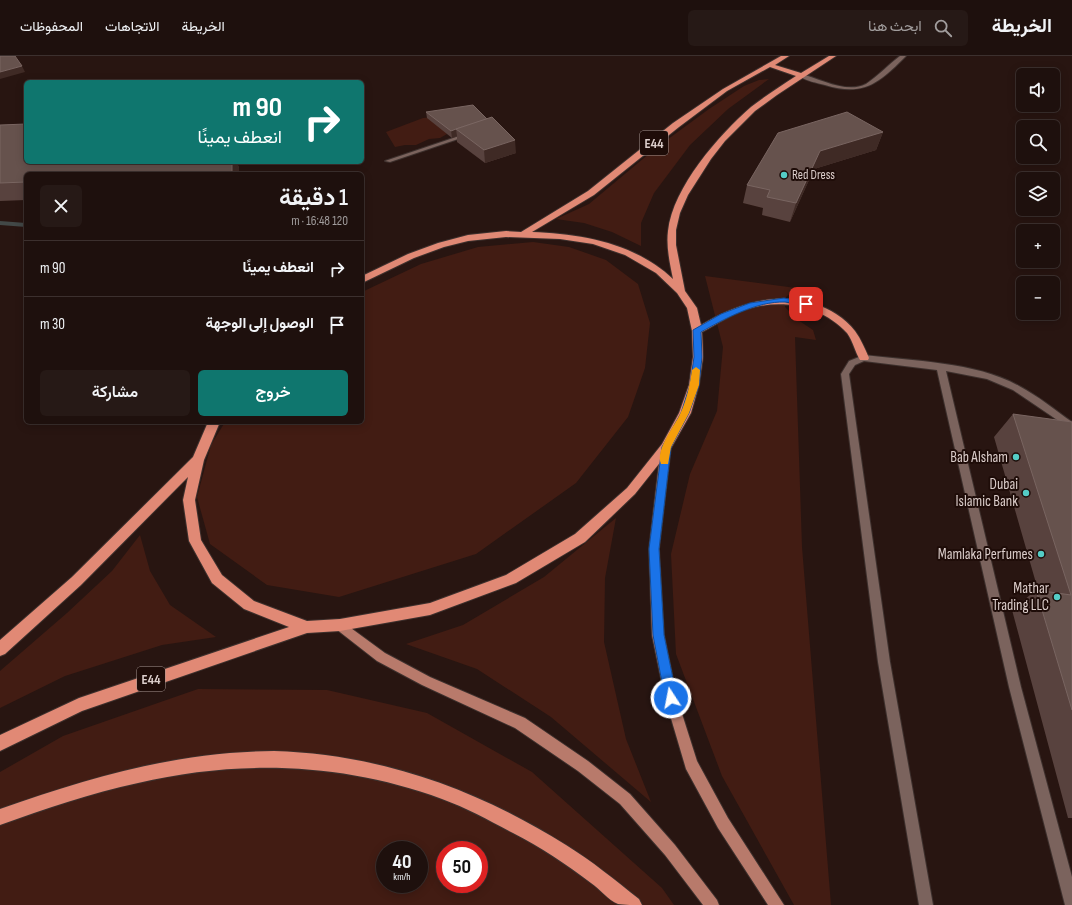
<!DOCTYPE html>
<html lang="ar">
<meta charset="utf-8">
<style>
:root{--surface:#1e100d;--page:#261916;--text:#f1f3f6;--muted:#a19d9d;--line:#3c302e;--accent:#0f766e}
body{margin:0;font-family:"Sofia Sans Condensed",Vazirmatn,sans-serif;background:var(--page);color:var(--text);direction:rtl;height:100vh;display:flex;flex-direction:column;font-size:15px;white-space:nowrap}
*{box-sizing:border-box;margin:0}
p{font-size:13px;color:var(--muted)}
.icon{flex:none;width:22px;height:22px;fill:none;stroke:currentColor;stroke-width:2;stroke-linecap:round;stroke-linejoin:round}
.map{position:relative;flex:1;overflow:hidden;direction:ltr}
.details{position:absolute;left:24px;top:116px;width:340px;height:252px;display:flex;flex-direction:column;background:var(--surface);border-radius:6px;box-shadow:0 2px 10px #0003,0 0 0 1px var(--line);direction:rtl}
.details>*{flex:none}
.guide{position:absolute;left:24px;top:24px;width:340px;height:84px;border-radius:6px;box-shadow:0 2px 10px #0003,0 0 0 1px var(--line);direction:rtl;background:#0f766e;color:#fff;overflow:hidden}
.controls{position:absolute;left:1016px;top:12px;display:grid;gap:8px}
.controls a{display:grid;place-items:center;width:44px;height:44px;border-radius:6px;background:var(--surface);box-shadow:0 2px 10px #0003,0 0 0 1px var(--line);font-size:20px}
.speed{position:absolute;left:376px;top:785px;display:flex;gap:8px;font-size:20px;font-weight:700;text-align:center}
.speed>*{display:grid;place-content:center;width:52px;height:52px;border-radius:50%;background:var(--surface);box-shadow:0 2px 10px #0003,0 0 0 1px var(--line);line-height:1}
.speed small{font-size:10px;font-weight:400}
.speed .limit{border:6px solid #d22;background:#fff;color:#111}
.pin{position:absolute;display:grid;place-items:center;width:34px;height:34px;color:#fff;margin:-17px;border-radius:8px;box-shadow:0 2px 6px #0006}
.me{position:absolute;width:44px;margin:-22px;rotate:349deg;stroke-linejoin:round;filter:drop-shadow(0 0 3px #0008)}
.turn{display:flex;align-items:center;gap:14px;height:84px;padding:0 16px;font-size:18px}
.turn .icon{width:52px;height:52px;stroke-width:2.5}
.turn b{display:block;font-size:28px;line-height:34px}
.round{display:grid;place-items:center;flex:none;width:42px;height:42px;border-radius:6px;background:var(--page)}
.overview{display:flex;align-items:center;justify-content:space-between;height:68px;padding:0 16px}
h1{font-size:24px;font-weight:600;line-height:30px}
.primary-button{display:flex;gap:8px;margin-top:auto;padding:8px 16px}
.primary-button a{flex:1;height:46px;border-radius:6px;background:var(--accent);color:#fff;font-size:16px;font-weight:600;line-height:46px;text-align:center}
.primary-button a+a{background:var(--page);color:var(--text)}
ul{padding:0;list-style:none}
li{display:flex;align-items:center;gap:12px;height:56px;padding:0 16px;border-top:1px solid var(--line)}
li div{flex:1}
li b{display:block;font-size:15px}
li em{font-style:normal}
header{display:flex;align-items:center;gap:24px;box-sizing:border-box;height:56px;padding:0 20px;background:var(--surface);border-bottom:1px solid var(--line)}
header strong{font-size:19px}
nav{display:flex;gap:22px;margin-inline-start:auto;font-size:14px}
.search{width:280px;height:36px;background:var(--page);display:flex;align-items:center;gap:10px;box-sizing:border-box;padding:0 14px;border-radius:6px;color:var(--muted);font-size:15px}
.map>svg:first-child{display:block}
</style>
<header>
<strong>الخريطة</strong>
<div class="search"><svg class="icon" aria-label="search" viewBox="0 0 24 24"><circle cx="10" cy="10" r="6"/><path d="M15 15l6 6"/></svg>ابحث هنا</div>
<nav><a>الخريطة</a><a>الاتجاهات</a><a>المحفوظات</a></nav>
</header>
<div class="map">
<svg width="1072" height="849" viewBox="0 0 1072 849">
<rect width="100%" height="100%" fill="#281511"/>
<g fill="#421c13" fill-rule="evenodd">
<path d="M769 23 728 53 690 89 654 137 641 167V190L612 176 584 167 556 163 589 148 656 92 709 53 744 30 759 24Z"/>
<path d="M434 61 447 78 440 82 429 83 416 89H405L395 91 386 76 423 62Z"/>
<path d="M533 186 569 191 606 204 638 228 650 267 645 312 628 361 576 427 476 498 339 541 267 529 210 488 197 441 211 389 225 366H362V236L421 208 478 191Z"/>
<path d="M705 220 796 232 786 241 785 251 798 264 813 274 816 284 795 281 802 491 831 849H794L722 720 676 598 671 498 690 418 717 355 723 291Z"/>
<path d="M616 462 605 522 604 586 626 683 651 746 551 661 477 613 406 588 463 569 544 521Z"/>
<path d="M140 479 150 515 170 549 216 581 162 589 65 620 0 652V615L67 557 112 515Z"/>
<path d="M198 633 327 634 427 657 532 716 662 832 674 849H0V716L63 680ZM385 794H419V828H385ZM445 794H479V828H445Z"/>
</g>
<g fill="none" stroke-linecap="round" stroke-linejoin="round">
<path fill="#424847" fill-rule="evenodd" d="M0 165 26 167V171L0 169Z"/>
<defs>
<g id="minor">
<path d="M900 0H906C879 27 864 41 825 29 817 27 806 25 799 20L802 18C820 23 847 38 866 28 878 20 888 9 900 0Z"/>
<path d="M468 77 473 78 390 106 385 105Z"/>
<path d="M864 299C912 305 977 306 1019 330 1038 340 1055 354 1072 366V374L1013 334 987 323 946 315 1021 631 1072 821V849H1065L1009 631 937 314 864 305 855 309 849 318 890 606 933 849H919L878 606 841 318 849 305Z"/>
</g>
<g id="major">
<path d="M666 387 669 388 671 391 659 493 664 579 677 642 697 705 728 762 784 849H768L718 772 686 713 665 642 652 579 649 493 661 391 663 388Z"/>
<path d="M340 564 385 597 430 621 525 662 588 705 630 738 675 789 717 844 719 849H703L665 799 620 748 578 715 515 672 422 629 377 605 336 573 334 569 336 565Z"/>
</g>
<g id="highway">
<path d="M781 0H789L775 9 801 17 829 0H836L777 39 755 55 725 85 711 103 688 139 680 157 676 174V189L685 235 697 252 701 269C736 248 774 235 815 248 830 253 845 262 855 275 861 283 865 293 869 302L868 304H860C855 296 853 285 847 277 822 250 783 242 748 253 732 258 717 268 702 276L703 301 699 329 691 357 670 394 635 438 585 486 516 527 430 559 340 575 307 577 82 655 0 695V679L79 642 289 571 244 553 212 527 189 485 183 444 188 421 81 529 5 598 0 600V584L72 521 193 401 208 366H220L204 404 195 444 201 484 222 519 254 545 307 565 340 563 430 547 506 519 575 478 627 432 662 388 679 357 689 329 693 301 692 275 687 252 677 237 656 217 625 199 593 188 560 183 506 181 468 185 444 191 414 202 362 227V220L408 198 438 187 468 179 506 175 521 176 588 135 673 67 723 33ZM770 11 796 20C781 30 765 40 751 51 719 79 673 131 668 175 666 191 670 208 673 223 635 187 582 178 532 176L594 139 679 71 727 35Z"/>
<path d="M274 695C379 698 477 733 566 789 592 805 615 824 639 843L642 849C635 849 624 849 618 848 608 844 600 833 591 827 567 809 541 791 513 777 490 765 467 752 442 743 344 707 239 703 138 727 91 737 45 753 0 769V753C92 721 175 696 274 695Z"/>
</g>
</defs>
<use href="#minor" stroke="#3d302d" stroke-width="2"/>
<use href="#major" stroke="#3d302d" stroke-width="2"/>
<use href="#highway" stroke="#3d302d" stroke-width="2"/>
<use href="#minor" fill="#7b635d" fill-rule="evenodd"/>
<use href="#major" fill="#b87a6b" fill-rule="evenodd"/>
<use href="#highway" fill="#e18975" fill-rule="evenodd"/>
</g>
<g fill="#58423e">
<path d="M426 56 516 97 485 107 457 86V80L452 82 427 62Z"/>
<path d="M0 69 26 106H237L239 112V118H26V144L0 145Z"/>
<path d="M883 76 876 94 814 113 790 166 762 159 763 152 743 147 747 129Z"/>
<path d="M1013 358 1072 366V762H1068L1012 554 1036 534H1038L994 381Z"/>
</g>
<g fill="#3f2a25">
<path d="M22 10 25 16 0 23V16Z"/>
<path d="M456 73 457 80 452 82 451 75Z"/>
<path d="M883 76 876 94 814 113 790 166 796 147 820 95Z"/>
<path d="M515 84 516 97 485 107 484 94Z"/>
<path d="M232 106H237L239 112V118H232Z"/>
</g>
<g fill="#66524d" stroke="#796561">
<path d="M0 0H15L22 10 0 16Z"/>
<path d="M473 49 487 63 456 73 451 75 426 56Z"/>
<path d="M847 56 883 76 820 95 796 147 767 141 770 134 747 129 778 77Z"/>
<path d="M492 61 515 84 484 94 456 73Z"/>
<path d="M26 68V106H232V118H26V126L0 127V69Z"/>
<path d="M1013 358 1072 366V654L1036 534 1071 539Z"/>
</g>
<path fill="#1a73e8" stroke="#114b97" d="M784 242 806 246 810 248 806 251C800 249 792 247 785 246 757 245 724 263 701 276L702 301 699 329 689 357 671 391 659 493 664 579 677 642 675 646 671 648 667 646 665 642 653 579 649 493 662 391 681 357 690 329 694 301 693 274 721 258 750 247Z"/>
<path fill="#f59e0b" d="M696 311 700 314 699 329 689 357 671 391 668 408H661C655 393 675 370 681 356 687 343 690 328 692 314Z"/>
<g fill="#54cdc6" stroke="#1e0c08" stroke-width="1.5">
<circle cx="784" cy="119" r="4"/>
<circle cx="1016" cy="401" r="4"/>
<circle cx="1026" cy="437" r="4"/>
<circle cx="1041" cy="498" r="4"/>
<circle cx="1057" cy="541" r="4"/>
</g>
<g text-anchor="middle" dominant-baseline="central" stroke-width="4" stroke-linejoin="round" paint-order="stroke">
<g font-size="13" fill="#dccecb" stroke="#1e0c08" text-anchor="start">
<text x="792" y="119">Red Dress</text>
</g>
<g fill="#1e0c08" stroke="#a39490" stroke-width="1">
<rect x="640" y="75" width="28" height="24" rx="3"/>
<rect x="137" y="611" width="28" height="24" rx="3"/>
</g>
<g font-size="14" font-weight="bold" fill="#dccecb">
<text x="654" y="87">E44</text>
<text x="151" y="623">E44</text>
</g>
<g font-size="15" fill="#dccecb" stroke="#1e0c08" text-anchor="end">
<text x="1008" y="401">Bab Alsham</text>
<text x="1018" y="428">Dubai<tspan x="1018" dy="17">Islamic Bank</tspan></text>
<text x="1033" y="498">Mamlaka Perfumes</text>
<text x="1049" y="532">Mathar<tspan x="1049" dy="17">Trading LLC</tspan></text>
</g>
</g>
</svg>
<div class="controls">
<a><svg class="icon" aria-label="sound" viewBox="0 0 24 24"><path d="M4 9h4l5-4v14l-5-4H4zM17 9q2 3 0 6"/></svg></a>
<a><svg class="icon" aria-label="search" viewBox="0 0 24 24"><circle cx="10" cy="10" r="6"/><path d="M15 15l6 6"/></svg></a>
<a><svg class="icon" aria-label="layers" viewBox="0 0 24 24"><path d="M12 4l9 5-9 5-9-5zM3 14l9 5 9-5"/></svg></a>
<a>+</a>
<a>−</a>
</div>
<div class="speed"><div>40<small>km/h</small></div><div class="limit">50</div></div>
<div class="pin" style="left:806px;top:248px;background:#d93025"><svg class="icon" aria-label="arrive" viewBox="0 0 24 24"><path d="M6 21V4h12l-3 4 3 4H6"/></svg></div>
<svg class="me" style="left:671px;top:642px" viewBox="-20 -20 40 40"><circle r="17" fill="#1a73e8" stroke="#fff" stroke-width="3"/><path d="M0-11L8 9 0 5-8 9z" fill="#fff"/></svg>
<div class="guide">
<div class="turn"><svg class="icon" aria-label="right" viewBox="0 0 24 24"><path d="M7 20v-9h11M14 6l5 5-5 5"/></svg><div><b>90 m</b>انعطف يمينًا</div></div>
</div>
<section class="details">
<div class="overview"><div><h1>1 دقيقة</h1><p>120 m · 16:48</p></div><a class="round"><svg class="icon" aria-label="close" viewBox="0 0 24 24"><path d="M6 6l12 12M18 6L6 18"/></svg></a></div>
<ul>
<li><svg class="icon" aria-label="right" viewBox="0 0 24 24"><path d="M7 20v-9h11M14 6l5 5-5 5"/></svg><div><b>انعطف يمينًا</b></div><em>90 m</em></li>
<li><svg class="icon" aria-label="arrive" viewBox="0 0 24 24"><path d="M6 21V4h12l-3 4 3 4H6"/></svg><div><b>الوصول إلى الوجهة</b></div><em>30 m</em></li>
</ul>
<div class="primary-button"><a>خروج</a><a>مشاركة</a></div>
</section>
</div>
